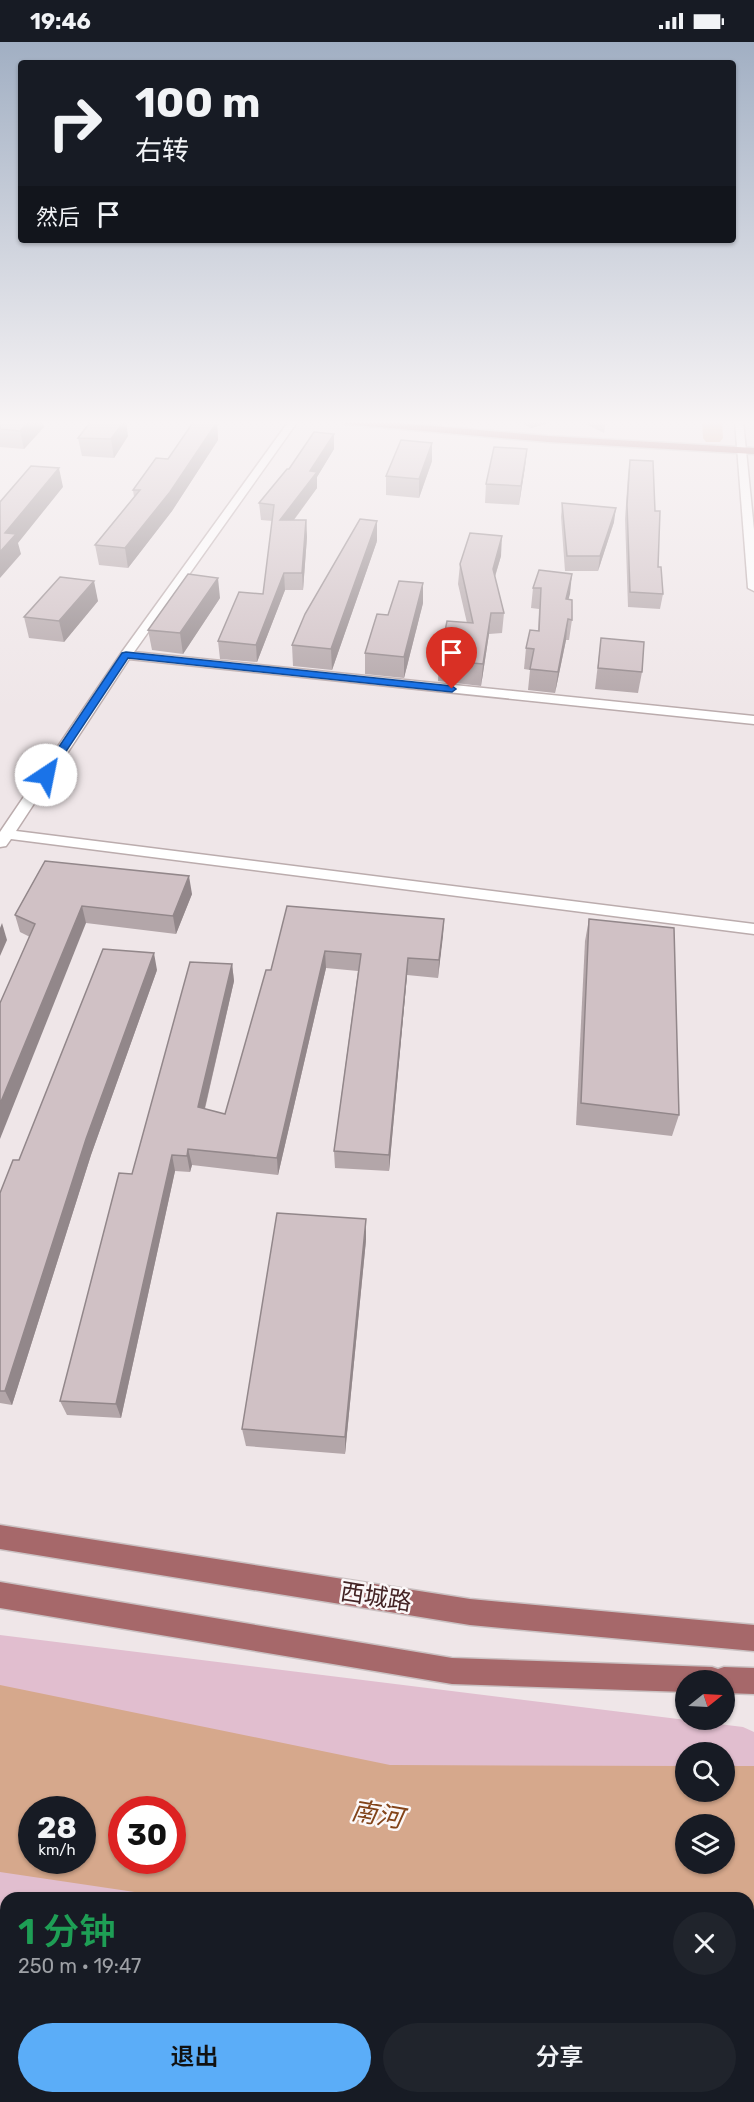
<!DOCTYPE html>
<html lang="zh">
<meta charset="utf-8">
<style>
:root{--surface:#171b24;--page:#20242c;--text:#f1f3f6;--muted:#9ea1a6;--accent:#5badf8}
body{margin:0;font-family:Rubik,"Noto Sans SC",sans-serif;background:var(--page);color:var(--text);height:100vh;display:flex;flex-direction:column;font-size:22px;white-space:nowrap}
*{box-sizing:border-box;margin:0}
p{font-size:20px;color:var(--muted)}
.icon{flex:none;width:33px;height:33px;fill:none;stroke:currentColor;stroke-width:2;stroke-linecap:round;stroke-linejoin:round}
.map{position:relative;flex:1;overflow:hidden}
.details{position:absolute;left:0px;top:1850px;width:754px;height:212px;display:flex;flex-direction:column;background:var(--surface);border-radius:18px 18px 0 0;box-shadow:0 2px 4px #0004}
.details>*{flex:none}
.guide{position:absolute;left:18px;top:18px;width:718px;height:183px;border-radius:6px;box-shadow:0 2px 4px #0004;background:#171b24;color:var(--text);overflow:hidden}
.needle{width:39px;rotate:72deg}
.controls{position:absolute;left:675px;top:1628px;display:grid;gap:12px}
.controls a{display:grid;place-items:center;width:60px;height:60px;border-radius:50%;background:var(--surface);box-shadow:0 2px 4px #0004;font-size:30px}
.speed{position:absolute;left:18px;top:1754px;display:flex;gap:12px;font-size:30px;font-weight:700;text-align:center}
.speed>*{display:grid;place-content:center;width:78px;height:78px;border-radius:50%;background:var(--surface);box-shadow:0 2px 4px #0004;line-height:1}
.speed small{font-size:15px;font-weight:400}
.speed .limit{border:9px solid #d22;background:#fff;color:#111}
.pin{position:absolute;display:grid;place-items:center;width:51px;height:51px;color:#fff;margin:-62px -26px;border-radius:50% 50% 50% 0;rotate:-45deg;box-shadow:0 0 6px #0007}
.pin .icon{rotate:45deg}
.me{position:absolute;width:66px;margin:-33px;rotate:34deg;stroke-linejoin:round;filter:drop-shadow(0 0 4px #0008)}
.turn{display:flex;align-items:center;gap:21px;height:126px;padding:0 18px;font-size:27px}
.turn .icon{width:78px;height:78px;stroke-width:2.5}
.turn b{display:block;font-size:42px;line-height:51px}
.then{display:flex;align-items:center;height:57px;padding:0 18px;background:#0003;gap:12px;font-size:22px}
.round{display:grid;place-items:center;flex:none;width:63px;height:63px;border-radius:32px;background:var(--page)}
.summary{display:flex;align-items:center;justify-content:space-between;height:102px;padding:0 18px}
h1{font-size:36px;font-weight:600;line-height:45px;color:#1e9e55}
.button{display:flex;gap:12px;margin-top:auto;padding:12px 18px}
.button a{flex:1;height:69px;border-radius:36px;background:var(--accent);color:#111;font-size:24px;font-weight:600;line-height:69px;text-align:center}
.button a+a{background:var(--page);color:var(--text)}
.status{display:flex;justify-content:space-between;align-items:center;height:42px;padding:0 30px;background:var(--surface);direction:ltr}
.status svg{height:16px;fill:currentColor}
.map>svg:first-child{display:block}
</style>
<div class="status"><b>19:46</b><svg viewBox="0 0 49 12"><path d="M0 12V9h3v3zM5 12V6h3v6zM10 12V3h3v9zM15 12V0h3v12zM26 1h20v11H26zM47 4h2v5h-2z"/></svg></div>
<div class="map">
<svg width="754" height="2060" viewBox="0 0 754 2060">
<rect width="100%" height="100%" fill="#efe6e8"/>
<path fill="#e1becf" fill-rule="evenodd" d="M0 1593 743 1685 754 1690V2060H411L381 2055H748V1856H6V1992L0 1991ZM686 1710H724V1749H686ZM32 1767H82V1818H32ZM122 1767H172V1818H122ZM686 1782H724V1821H686Z"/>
<path fill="#d6a88c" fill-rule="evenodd" d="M0 1643 390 1723 685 1724 686 1749H724L725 1724H754V1919L749 1918 748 1856H175L0 1830ZM32 1767H82V1818H32ZM122 1767H172V1818H122ZM686 1782H724V1821H686Z"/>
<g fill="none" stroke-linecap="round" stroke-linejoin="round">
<path fill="#d6a88c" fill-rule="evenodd" d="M702 379H722L723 396 720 400H706L703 396Z"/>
<defs>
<g id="minor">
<path d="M289 379H298L134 610 754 674V682L129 617 16 789 754 882V892L11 797 6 804 0 805V790L122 610Z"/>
<path d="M735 379H743L754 488V549L748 546Z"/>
<path d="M0 2012 6 2013V2045L0 2044Z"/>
<path d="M152 2055H213L215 2060H154Z"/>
</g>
<g id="major">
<path d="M341 379H376L548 394 754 406V412L548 400 345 382Z"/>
<path d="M0 1483 470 1557 754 1583V1609L470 1583 0 1507Z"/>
<path d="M0 1540 452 1616 712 1625 718 1627 724 1625 754 1626V1652L724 1651V1638H686V1650L452 1642 0 1566Z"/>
</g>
</defs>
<use href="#minor" stroke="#bbacad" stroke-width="3"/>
<use href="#major" stroke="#cac1c2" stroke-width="3"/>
<use href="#minor" fill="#fff" fill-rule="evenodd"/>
<use href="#major" fill="#a6686a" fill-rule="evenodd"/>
</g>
<g fill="#b3a6a9">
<path d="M0 379 44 385 24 407 0 405Z"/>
<path d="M517 379H556L531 386Z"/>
<path d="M580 379H606L604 391Z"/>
<path d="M217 380 218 398 172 469 128 526 99 523 95 503 134 455 133 448 168 417Z"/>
<path d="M334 392V407L317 435V446L294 478H306L307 495 303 548H285L257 620 220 617 218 599 263 552 272 479 261 478 259 461 289 427Z"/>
<path d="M128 394 114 416 82 414 78 396Z"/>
<path d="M432 401V419L419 456 386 453V434Z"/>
<path d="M527 407 525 425 519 463 485 461 486 442Z"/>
<path d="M630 418 658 525 663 552 660 567 628 565 625 477 628 432Z"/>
<path d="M562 461 614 480 598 529H565L561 475Z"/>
<path d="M377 499 332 628 293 624 292 603Z"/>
<path d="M501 514 495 535 504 571 502 591 489 592 481 644 438 639 439 618 467 581 458 542 460 522Z"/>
<path d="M572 532 568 557 572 578 569 598H566L555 651 528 648 530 628 524 627 526 606 538 589 539 567 531 566 533 546Z"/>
<path d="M423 541V561L404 636 365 632V611L388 573Z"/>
<path d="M220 556 183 612 152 608 148 588Z"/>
<path d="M98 559 64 600 29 596 24 575Z"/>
<path d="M601 596 642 630 638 651 595 647Z"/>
<path d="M45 819 192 852 176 892 86 881 30 895 20 890 15 873Z"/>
<path d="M287 864 444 877 438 936 407 933 389 1129 335 1126 334 1109 358 929 326 926 278 1133 192 1123 190 1130 175 1129 121 1376 67 1373 60 1359 132 1132 232 922 234 939 205 1067 225 1072 271 928Z"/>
<path d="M589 877 679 1073 672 1094 576 1083 585 899Z"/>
<path d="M157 928 91 1113 12 1363 0 1361V1151L19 1118Z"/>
<path d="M366 1198 345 1412 246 1404 242 1387Z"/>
</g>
<g fill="#92878a">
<path d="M29 379H43L44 385 24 407 20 389Z"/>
<path d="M124 379H126L128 394 114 416 111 397Z"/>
<path d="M531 379H556L531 386Z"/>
<path d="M217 380 218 398 172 469 128 526 125 506Z"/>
<path d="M334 392V407L317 435V446L281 495 280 478 310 429Z"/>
<path d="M432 401V419L419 456V437Z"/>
<path d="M527 407 525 425 519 463 521 444Z"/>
<path d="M59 426 63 445 18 501 21 512 0 536V510L5 491Z"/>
<path d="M616 466 614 480 598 529 600 514Z"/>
<path d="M306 478 307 495 303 548 302 531Z"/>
<path d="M377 479V499L332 628 331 607Z"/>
<path d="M502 494 501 514 491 547 493 527Z"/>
<path d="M284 531 285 548 257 620 256 603Z"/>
<path d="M572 532 570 552 563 578 566 557Z"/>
<path d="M218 536 220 556 183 612 180 591Z"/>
<path d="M94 539 98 559 64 600 59 579Z"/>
<path d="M423 541V561L404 636V615Z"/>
<path d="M491 571 489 592 481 644 483 622Z"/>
<path d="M568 577 566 598 555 651 558 630Z"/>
<path d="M189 834 192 852 176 892 173 874Z"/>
<path d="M82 864 86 881 0 1097V1062Z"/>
<path d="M444 877 443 894 438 936 439 918Z"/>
<path d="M2 881 7 898 0 914V886Z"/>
<path d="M325 909 326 926 278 1133 277 1116Z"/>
<path d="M154 911 157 928 91 1113 12 1363 5 1349 86 1097Z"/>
<path d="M408 916 407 933 389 1129V1113Z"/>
<path d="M232 922 234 939 201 1082 198 1065Z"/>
<path d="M188 1107 192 1123 190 1130 187 1114Z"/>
<path d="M172 1113 175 1129 121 1376 116 1362Z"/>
<path d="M366 1177V1198L345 1412V1395Z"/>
</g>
<g fill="#d0c1c5" stroke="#92878a" stroke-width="1.5">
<path d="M0 379H29L20 389 0 387Z"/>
<path d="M91 379H124L111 397 78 396Z"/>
<path d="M194 379 217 380 170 450 125 506 95 503 140 448H133L156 416 168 417Z"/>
<path d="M314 390 334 392 310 429 317 430 280 478H306L302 531H284L256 603 218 599 239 550 263 552 274 463 259 461 287 427H289Z"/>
<path d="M401 398 432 401 419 437 386 434Z"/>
<path d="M494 405 527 407 521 444 486 442Z"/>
<path d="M630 418 653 419 655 469H660L658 525H661L663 552 630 550 627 463Z"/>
<path d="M31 424 59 426 5 491 16 492 0 510V460Z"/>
<path d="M562 461 616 466 600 514H567Z"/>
<path d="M360 477 377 479 331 607 292 603 305 572Z"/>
<path d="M470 491 502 494 493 527 504 571H491L483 622 439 618 447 579 473 581 460 522Z"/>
<path d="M539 528 572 532 566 557 572 558V578L568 577 558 630 530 627 534 607 526 606 530 588 539 589 541 546H533Z"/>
<path d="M188 532 218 536 180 591 148 588Z"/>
<path d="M60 535 94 539 59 579 24 575Z"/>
<path d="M399 539 423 541 404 615 365 611 377 572 388 573Z"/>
<path d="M601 596 644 600 642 630 598 626Z"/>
<path d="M45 819 189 834 173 874 82 864 0 1062V961L35 882 15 873Z"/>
<path d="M287 864 444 877 439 918 408 916 389 1113 334 1109 361 912 325 909 277 1116 188 1107 187 1114 172 1113 116 1362 60 1359 119 1131 132 1132 190 920 232 922 198 1065 225 1072 266 928H271Z"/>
<path d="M589 877 674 886 679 1073 581 1061Z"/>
<path d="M103 907 154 911 86 1097 5 1349H0V1151L13 1118H19Z"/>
<path d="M277 1171 366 1177 345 1395 242 1387Z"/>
</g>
<linearGradient id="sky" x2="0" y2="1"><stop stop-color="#a1afc3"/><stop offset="0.57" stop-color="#f8f4f5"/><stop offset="1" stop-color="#f8f4f5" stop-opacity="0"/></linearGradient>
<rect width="754" height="667" fill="url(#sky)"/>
<path fill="#1a73e8" stroke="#114b97" stroke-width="1.5" d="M126 610 452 644 456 647 452 650 128 616 49 735H42L40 733 122 611Z"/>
<g text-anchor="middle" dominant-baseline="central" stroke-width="5" stroke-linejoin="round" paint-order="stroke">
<g font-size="24" fill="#432324" stroke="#fbf7f8">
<text transform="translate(376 1555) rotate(9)">西城路</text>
</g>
<g font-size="26" font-style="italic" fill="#824319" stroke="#fbf7f8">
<text transform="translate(377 1773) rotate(10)">南河</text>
</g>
</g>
</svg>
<div class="controls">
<a><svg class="needle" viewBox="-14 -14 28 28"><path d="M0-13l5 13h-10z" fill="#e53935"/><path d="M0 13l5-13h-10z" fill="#9ea1a6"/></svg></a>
<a><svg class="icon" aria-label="search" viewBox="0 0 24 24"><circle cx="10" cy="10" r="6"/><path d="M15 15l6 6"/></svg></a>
<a><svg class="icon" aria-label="layers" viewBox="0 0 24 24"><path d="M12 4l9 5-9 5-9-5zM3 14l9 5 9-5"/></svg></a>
</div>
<div class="speed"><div>28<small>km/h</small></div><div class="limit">30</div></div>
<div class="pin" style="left:452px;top:647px;background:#d93025"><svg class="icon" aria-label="arrive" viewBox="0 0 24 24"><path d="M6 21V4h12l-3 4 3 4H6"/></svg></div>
<svg class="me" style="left:46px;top:733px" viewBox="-20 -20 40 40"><circle r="19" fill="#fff"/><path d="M0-13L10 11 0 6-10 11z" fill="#1a73e8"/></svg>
<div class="guide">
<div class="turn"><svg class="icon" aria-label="right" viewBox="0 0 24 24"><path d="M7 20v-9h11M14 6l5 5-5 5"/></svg><div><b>100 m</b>右转</div></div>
<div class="then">然后<svg class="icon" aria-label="arrive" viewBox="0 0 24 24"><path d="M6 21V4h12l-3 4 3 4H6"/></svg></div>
</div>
<section class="details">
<div class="summary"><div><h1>1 分钟</h1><p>250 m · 19:47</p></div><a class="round"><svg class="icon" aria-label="close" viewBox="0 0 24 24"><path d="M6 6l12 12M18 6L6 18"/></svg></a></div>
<div class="button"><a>退出</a><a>分享</a></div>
</section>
</div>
